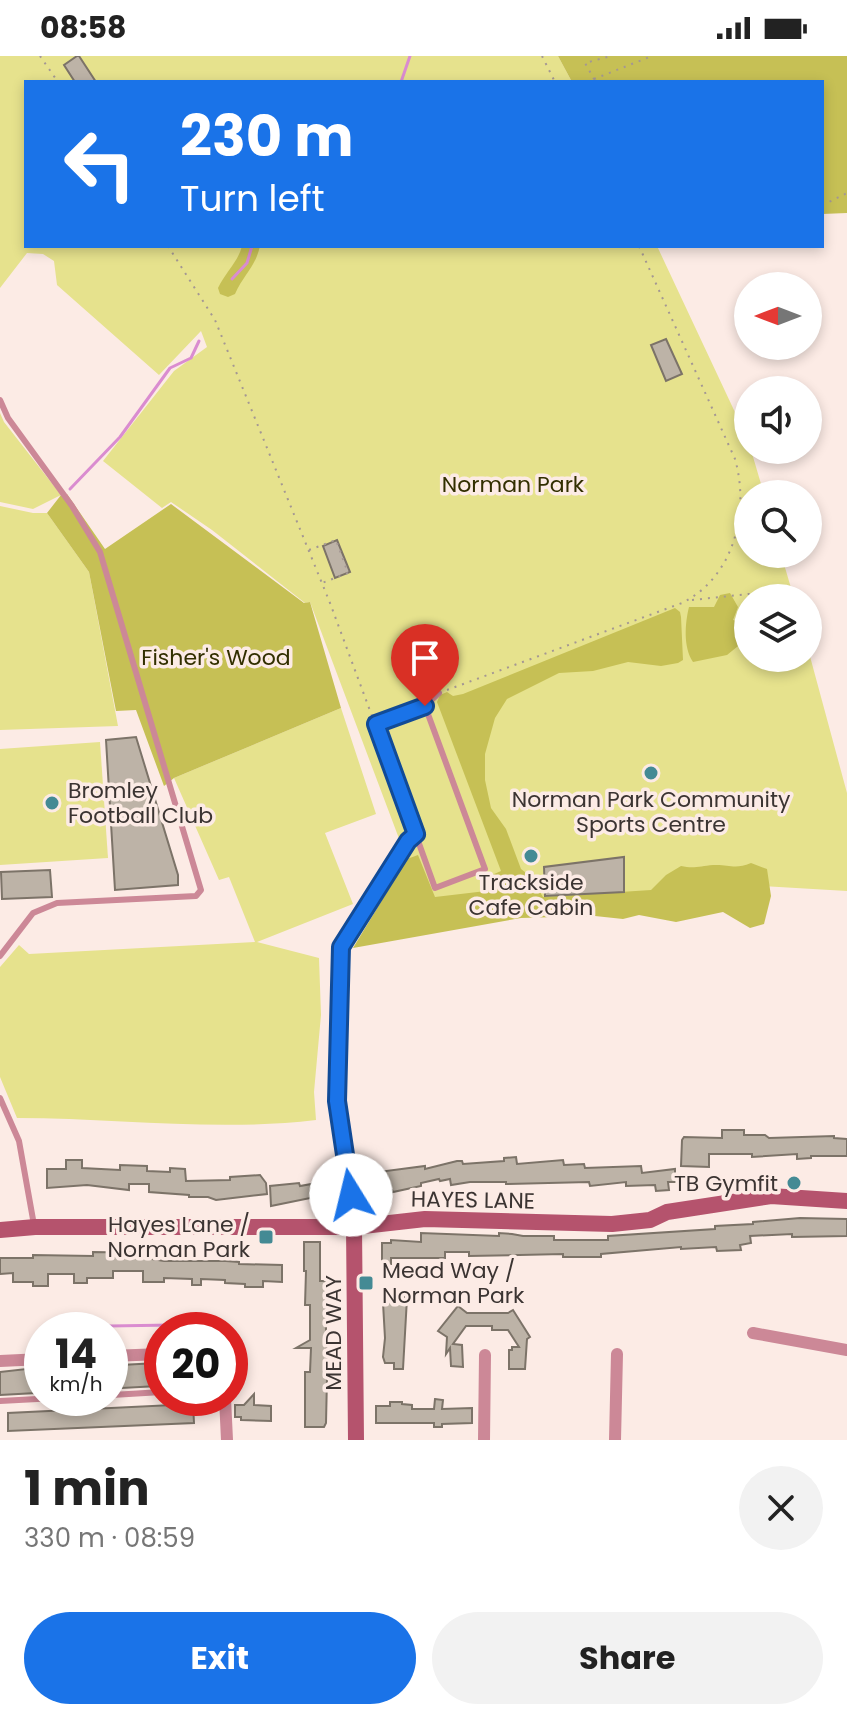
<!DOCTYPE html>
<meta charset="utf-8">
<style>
:root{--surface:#fff;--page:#f2f2f2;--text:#222;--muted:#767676;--accent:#1a73e8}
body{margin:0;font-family:Poppins,sans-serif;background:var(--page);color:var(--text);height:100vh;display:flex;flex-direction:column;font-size:30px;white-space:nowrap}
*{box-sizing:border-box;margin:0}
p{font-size:26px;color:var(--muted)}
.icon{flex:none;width:44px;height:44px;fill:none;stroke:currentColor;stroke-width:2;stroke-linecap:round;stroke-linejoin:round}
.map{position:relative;height:1384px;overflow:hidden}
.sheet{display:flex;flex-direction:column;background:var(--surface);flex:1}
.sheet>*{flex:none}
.top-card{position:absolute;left:24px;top:24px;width:800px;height:168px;border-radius:0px;box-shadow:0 4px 12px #0003;background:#1a73e8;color:#fff;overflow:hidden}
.needle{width:52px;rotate:270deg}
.tools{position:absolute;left:734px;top:216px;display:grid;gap:16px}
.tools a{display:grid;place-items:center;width:88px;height:88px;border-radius:50%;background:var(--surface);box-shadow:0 4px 12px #0003;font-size:40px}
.speed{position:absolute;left:24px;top:1256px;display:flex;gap:16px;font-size:40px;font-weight:700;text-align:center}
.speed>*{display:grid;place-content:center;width:104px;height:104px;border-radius:50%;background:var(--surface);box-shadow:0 4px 12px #0003;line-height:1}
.speed small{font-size:20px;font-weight:400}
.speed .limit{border:12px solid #d22;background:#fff;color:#111}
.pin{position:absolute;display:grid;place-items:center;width:68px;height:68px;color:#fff;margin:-82px -34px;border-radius:50% 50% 50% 0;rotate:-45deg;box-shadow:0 0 8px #0007}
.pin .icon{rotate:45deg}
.me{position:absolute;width:88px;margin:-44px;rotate:351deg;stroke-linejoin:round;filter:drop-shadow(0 0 6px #0008)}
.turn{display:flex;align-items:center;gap:28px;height:168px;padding:0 24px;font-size:36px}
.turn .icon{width:104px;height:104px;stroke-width:2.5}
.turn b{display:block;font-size:56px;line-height:68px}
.round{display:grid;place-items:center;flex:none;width:84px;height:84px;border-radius:42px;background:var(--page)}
.head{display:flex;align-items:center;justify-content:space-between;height:136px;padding:0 24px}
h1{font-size:48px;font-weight:700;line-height:60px}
.primary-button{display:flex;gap:16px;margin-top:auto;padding:16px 24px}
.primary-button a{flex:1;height:92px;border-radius:48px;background:var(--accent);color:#fff;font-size:32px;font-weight:700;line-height:92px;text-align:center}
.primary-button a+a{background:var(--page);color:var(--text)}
.status{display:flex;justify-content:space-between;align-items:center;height:56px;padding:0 40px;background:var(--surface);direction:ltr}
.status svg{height:22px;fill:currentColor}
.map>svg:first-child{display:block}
</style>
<div class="status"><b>08:58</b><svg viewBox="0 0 49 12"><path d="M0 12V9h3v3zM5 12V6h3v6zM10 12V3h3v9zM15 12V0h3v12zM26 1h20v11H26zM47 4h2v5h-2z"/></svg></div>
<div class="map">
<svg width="847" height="1384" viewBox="0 0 847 1384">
<rect width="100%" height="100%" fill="#fcebe5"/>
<g fill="#e6e28d">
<path d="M0 0H558L572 26H26V190H657L748 384V394H751L764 438H748V498H781L794 542H748V602H808V593L847 737V835L761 830 424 849 310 546 305 547 212 474 171 446 162 452 103 405 174 315 207 291 201 275 159 319 57 229 54 205 43 198 27 197 0 232Z"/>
<path d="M0 357 4 366 61 439 33 453 0 446Z"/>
<path d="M0 450 33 457H47L89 516 118 670 0 674Z"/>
<path d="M341 652 376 758 325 777 353 848 257 886 319 902 321 959 314 1036 316 1064C217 1076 117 1062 17 1062L0 1021V911L19 889 29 898 255 886 229 821 219 824 174 722Z"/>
<path d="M100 686 108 802 0 809V693Z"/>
</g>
<g fill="#c6c055">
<path d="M558 0H847V157L822 158V26H572Z"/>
<path d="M242 190H260C255 212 244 218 235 238L228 241 220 238 218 232C225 217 238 206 242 190Z"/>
<path d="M67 438 105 493 171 448 304 547 310 546 341 652 174 722 164 730 136 654 116 655 89 516 47 457 61 439Z"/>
<path d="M730 537 738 551 733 564 747 568 748 582 727 599 693 606C683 591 685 567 689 551H714L720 539Z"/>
<path d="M675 552 680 556 681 561 683 604 678 607 661 610 628 606 593 615 559 617 507 643 495 662 485 698V724L491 752 506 773 521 813 530 820 543 841 651 834 666 819 681 810C694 813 700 810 713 809 729 808 734 814 751 807L767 813 771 840 764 868 750 872 723 856 676 866 639 859 623 863 595 860 521 862 353 892 407 803 418 799 435 841 486 835 485 822 501 815 437 646 440 639 447 636 453 640 463 638Z"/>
</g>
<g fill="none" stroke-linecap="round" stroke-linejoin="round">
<g stroke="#da8cd0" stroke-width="3">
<path d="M401 26 410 0"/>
<path d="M232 223 247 207 252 190"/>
<path d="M70 433 120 381 170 312 191 302 199 285"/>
<path d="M44 1271 173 1269"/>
</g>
</g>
<g fill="#bdb3a7" stroke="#7c7368" stroke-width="2">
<path d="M77 0H79L96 26H75L64 9Z"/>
<path d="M666 283 682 318 666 325 651 289Z"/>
<path d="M337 484 350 516 335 522 323 490Z"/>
<path d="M136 681 178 819V829L115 834 106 684Z"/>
<path d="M624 801V836L545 840 544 811Z"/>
<path d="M50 814 52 841 2 843 1 816Z"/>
<path d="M722 1074H744V1079H765L769 1082 834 1080V1082L847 1083V1100H811V1102L797 1103V1098L752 1101V1098H709V1111L681 1110 682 1084 684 1081 722 1082Z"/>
<path d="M516 1101 517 1108 563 1104 564 1109 584 1108 585 1112 641 1110 642 1117 675 1113V1126H668L669 1134 656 1135 655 1129 626 1130V1126L590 1130 589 1126 506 1128V1126H470L451 1129 450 1123 440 1125 439 1123 421 1127V1130L393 1136 392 1134 383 1135V1133L374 1134 372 1122 364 1123 363 1112 378 1110 379 1116 425 1110V1113L457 1105H462L463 1108 504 1105V1102Z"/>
<path d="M66 1104H82V1112L120 1114V1109L147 1110V1115L170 1116V1112L185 1113 186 1125 230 1124V1121L260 1119 266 1127 267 1138 216 1144 208 1141H189V1139L149 1136V1128H129V1134L87 1129 47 1132V1113H66Z"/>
<path d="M328 1125 330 1138 271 1150 270 1130 299 1127 300 1130Z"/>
<path d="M800 1162 847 1163V1180L792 1181V1178L750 1180 751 1187 740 1189 741 1194 717 1195 716 1191 681 1193V1191L601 1198V1201H563V1198L469 1200V1196H445V1202H391V1208H382V1187H391V1184L421 1186V1177L499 1180V1177L512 1178 523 1180H554V1184H608V1180L715 1173V1170L753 1168V1166Z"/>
<path d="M304 1186H320V1225H325L327 1322 326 1367 324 1371H305V1316H310L311 1292H296L310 1284V1249H305L306 1215H304Z"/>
<path d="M93 1196 151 1197V1203L164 1205H226L239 1206V1208L282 1209V1226L263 1225V1231H245V1228L225 1227V1224L201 1223V1229H192V1223L164 1222V1226H143V1215H113V1222H87V1227H74V1218H48V1230H33V1226H13V1217L0 1218V1202H33V1199L93 1200Z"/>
<path d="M395 1237H404V1242H407L403 1313H394V1307H385L383 1301 385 1282 383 1247 385 1242H395Z"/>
<path d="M458 1250 467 1257H508L513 1254 530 1281 527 1283 525 1313H509V1294H512V1291H519L508 1274H492V1270H466L453 1288 462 1289 463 1311 451 1310 450 1292 446 1298 447 1281 438 1275Z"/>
<path d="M157 1307 158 1330 122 1332 121 1309Z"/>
<path d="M35 1312 36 1337 0 1339V1316Z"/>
<path d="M254 1338V1349L271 1350V1365L241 1364V1361H235V1349H244Z"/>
<path d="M435 1343 443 1344 442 1353 472 1352V1367L442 1368V1371H434V1367H376V1350H390V1346H402V1348L412 1349V1353H434Z"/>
<path d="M193 1348 194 1367 8 1375V1357Z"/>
</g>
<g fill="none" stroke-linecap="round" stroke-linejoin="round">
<g stroke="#a49793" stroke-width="2" stroke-dasharray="2 6" stroke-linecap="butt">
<path d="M40 0 58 26"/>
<path d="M542 0 555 26"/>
<path d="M594 23 652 0"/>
<path d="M390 25 394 26"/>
<path d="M586 26 594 23 585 7 611 0"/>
<path d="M822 146 827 147 847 137"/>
<path d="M168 190 215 264 330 547 372 660"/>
<path d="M742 454 746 460"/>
<path d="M309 494 336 484 348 517 322 527"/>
<path d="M692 544 758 537"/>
<path d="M447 634 682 547C734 521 750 456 735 403L639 190"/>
</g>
<g stroke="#cc8897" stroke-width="6">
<path d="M0 344 8 362 72 450 100 496 201 834 196 840 57 847 33 857 0 900"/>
<path d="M425 650 485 813 435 832 376 668Z"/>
<path d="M425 650 439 637"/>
<path d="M0 1042 19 1085 34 1169"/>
<path d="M354 1170 337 1045 341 891 408 785 416 778"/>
<path d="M112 1339 162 1336"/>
<path d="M0 1345 56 1342"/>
</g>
<g stroke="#cc8897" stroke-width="12">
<path d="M753 1277 847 1294"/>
<path d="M110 1300 162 1298"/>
<path d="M0 1305 42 1303"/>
<path d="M225 1342 227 1384"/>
<path d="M484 1384 485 1299"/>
<path d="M615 1384 617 1298"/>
</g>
<g stroke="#b5536d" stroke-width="16">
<path d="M354 1171 356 1384"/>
<path d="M0 1174 35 1171H354L425 1163 612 1168 650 1164 667 1156 771 1140 847 1145"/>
</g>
</g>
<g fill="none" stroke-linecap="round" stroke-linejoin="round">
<defs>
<path id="route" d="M351 1139 337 1045 341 891 408 785 416 778 376 668 425 650"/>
</defs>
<use href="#route" stroke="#114b97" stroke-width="20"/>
<use href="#route" stroke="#1a73e8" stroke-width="14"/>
</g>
<g fill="#448a94" stroke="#fcebe5" stroke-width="3">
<circle cx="651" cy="717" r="8"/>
<circle cx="52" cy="747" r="8"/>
<circle cx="531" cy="800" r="8"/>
<circle cx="794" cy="1127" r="8"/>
<rect x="258" y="1173" width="16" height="16" rx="4"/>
<rect x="358" y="1219" width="16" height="16" rx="4"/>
</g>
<g text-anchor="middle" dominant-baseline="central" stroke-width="7" stroke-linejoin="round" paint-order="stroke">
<g font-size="22" fill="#322f00" stroke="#fcebe5">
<text x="513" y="428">Norman Park</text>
<text x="216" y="601">Fisher's Wood</text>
</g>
<g font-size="22" fill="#3b3432" stroke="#fcebe5" text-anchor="start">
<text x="68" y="734">Bromley<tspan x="68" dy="25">Football Club</tspan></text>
<text x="651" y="743" text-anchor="middle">Norman Park Community<tspan x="651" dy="25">Sports Centre</tspan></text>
<text x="531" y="826" text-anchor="middle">Trackside<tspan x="531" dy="25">Cafe Cabin</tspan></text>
<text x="778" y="1127" text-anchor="end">TB Gymfit</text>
<text x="250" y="1168" text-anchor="end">Hayes Lane /<tspan x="250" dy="25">Norman Park</tspan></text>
<text x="382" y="1214">Mead Way /<tspan x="382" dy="25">Norman Park</tspan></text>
</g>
<g font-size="22" fill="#3b3432" stroke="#fcebe5">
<text transform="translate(473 1144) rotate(1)">HAYES LANE</text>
<text transform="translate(333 1277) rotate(-90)">MEAD WAY</text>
</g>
</g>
</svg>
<div class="tools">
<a><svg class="needle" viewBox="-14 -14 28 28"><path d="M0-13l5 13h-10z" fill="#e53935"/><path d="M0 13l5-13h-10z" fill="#767676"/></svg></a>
<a><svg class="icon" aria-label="sound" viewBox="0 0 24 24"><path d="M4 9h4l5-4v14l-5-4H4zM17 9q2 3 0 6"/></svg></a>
<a><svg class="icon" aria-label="search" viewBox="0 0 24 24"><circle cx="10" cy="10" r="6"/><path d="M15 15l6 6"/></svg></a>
<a><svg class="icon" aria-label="layers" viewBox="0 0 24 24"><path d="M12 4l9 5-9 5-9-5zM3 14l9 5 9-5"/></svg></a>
</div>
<div class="speed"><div>14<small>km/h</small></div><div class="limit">20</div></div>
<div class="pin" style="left:425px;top:650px;background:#d93025"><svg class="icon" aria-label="arrive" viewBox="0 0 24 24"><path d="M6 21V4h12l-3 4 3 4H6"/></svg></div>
<svg class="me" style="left:351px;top:1139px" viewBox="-20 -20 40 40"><circle r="19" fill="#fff"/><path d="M0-13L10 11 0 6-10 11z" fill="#1a73e8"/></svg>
<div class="top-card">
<div class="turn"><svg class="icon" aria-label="left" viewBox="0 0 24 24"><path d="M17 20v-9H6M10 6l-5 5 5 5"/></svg><div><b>230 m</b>Turn left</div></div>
</div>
</div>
<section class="sheet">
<div class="head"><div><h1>1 min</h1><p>330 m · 08:59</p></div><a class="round"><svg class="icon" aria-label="close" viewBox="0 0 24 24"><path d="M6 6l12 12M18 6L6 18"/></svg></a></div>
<div class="primary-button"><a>Exit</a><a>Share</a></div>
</section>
